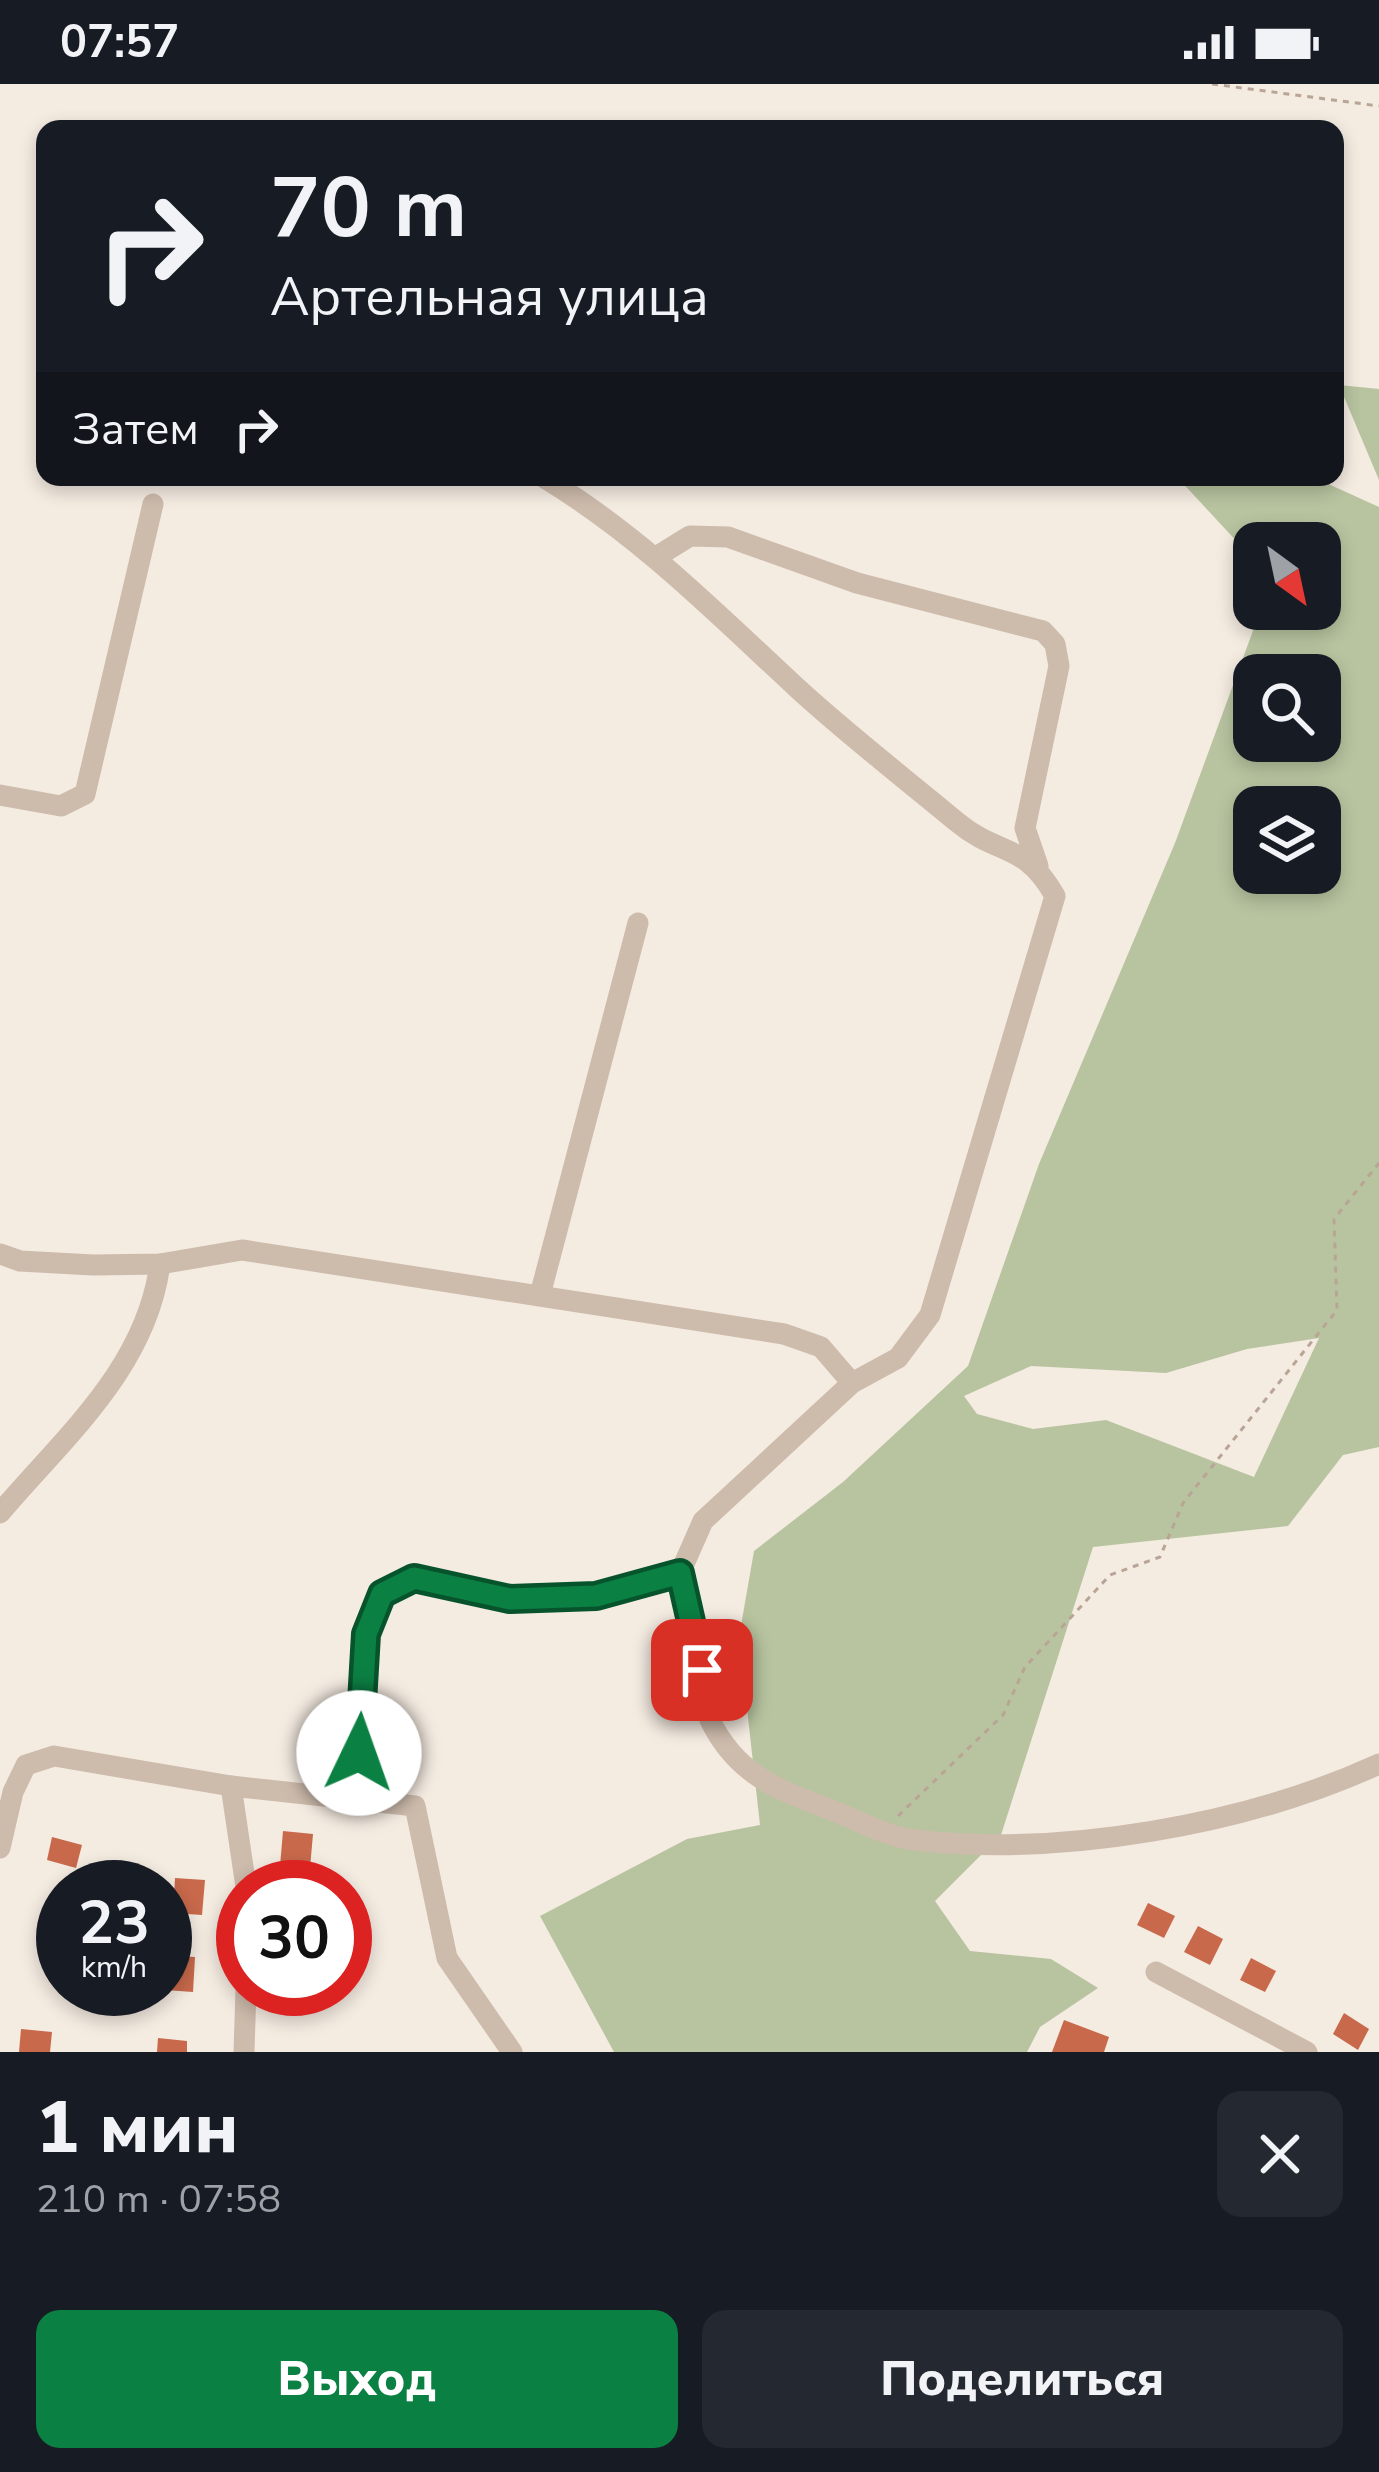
<!DOCTYPE html>
<html lang="ru">
<meta charset="utf-8">
<style>
:root{--surface:#171b24;--page:#242831;--text:#f1f3f6;--muted:#9ea1a6;--accent:#0b8043}
body{margin:0;font-family:"Nunito Sans",sans-serif;background:var(--page);color:var(--text);height:100vh;display:flex;flex-direction:column;font-size:45px;white-space:nowrap}
*{box-sizing:border-box;margin:0}
p{font-size:39px;color:var(--muted)}
.icon{flex:none;width:66px;height:66px;fill:none;stroke:currentColor;stroke-width:2;stroke-linecap:round;stroke-linejoin:round}
.map{position:relative;height:1968px;overflow:hidden}
.panel{display:flex;flex-direction:column;background:var(--surface);flex:1}
.panel>*{flex:none}
.guide{position:absolute;left:36px;top:36px;width:1308px;height:366px;border-radius:24px;box-shadow:0 6px 18px #0003;background:#171b24;color:var(--text);overflow:hidden}
.needle{width:78px;rotate:147deg}
.tools{position:absolute;left:1233px;top:438px;display:grid;gap:24px}
.tools a{display:grid;place-items:center;width:108px;height:108px;border-radius:24px;background:var(--surface);box-shadow:0 6px 18px #0003;font-size:60px}
.speed{position:absolute;left:36px;top:1776px;display:flex;gap:24px;font-size:60px;font-weight:700;text-align:center}
.speed>*{display:grid;place-content:center;width:156px;height:156px;border-radius:50%;background:var(--surface);box-shadow:0 6px 18px #0003;line-height:1}
.speed small{font-size:30px;font-weight:400}
.speed .limit{border:18px solid #d22;background:#fff;color:#111}
.pin{position:absolute;display:grid;place-items:center;width:102px;height:102px;color:#fff;margin:-51px;border-radius:24px;box-shadow:0 6px 18px #0006}
.me{position:absolute;width:132px;margin:-66px;rotate:3deg;stroke-linejoin:round;filter:drop-shadow(0 0 9px #0008)}
.turn{display:flex;align-items:center;gap:42px;height:252px;padding:0 36px;font-size:54px}
.turn .icon{width:156px;height:156px;stroke-width:2.5}
.turn b{display:block;font-size:84px;line-height:102px}
.then{display:flex;align-items:center;height:114px;padding:0 36px;background:#0003;gap:24px;font-size:45px}
.round{display:grid;place-items:center;flex:none;width:126px;height:126px;border-radius:24px;background:var(--page)}
.head{display:flex;align-items:center;justify-content:space-between;height:204px;padding:0 36px}
h1{font-size:72px;font-weight:800;line-height:90px}
.primary-button{display:flex;gap:24px;margin-top:auto;padding:24px 36px}
.primary-button a{flex:1;height:138px;border-radius:24px;background:var(--accent);color:#fff;font-size:48px;font-weight:800;line-height:138px;text-align:center}
.primary-button a+a{background:var(--page);color:var(--text)}
.status{display:flex;justify-content:space-between;align-items:center;height:84px;padding:0 60px;background:var(--surface);direction:ltr}
.status svg{height:33px;fill:currentColor}
.map>svg:first-child{display:block}
</style>
<div class="status"><b>07:57</b><svg viewBox="0 0 49 12"><path d="M0 12V9h3v3zM5 12V6h3v6zM10 12V3h3v9zM15 12V0h3v12zM26 1h20v11H26zM47 4h2v5h-2z"/></svg></div>
<div class="map">
<svg width="1379" height="1968" viewBox="0 0 1379 1968">
<rect width="100%" height="100%" fill="#f4ebe1"/>
<g fill="#b8c4a0" fill-rule="evenodd">
<path d="M1339 301 1379 305V396Z"/>
<path d="M1177 393H1313L1379 423V1363L1343 1371 1288 1442 1093 1463 1001 1751 935 1817 970 1867 1051 1875 1098 1904 1040 1943 1027 1968H614L540 1832 687 1755 760 1741 739 1553 754 1467 843 1398 968 1282 1039 1080 1175 759 1261 525H1320V459H1254V476ZM1254 591H1320V657H1254ZM1254 723H1320V789H1254ZM1319 1254 1254 1393 1106 1336 1033 1345 977 1330 964 1312 1031 1282 1166 1289 1247 1265Z"/>
</g>
<g fill="#c8694b">
<path d="M283 1747 313 1750 310 1784 280 1782Z"/>
<path d="M52 1753 82 1761 76 1784 47 1776Z"/>
<path d="M175 1794 205 1796 202 1831 173 1829Z"/>
<path d="M1148 1819 1175 1832 1164 1854 1137 1841Z"/>
<path d="M52 1824 63 1827V1857L45 1853Z"/>
<path d="M1198 1842 1223 1855 1210 1881 1184 1868Z"/>
<path d="M166 1871 195 1873 193 1908 165 1906Z"/>
<path d="M1251 1874 1276 1887 1265 1908 1240 1896Z"/>
<path d="M270 1905H300L298 1930 268 1928Z"/>
<path d="M1344 1929 1369 1945 1358 1966 1333 1950Z"/>
<path d="M1064 1936 1109 1953 1104 1968H1052Z"/>
<path d="M21 1945 52 1948 50 1968H19Z"/>
<path d="M158 1954 187 1957V1968H157Z"/>
</g>
<g fill="none" stroke-linecap="round" stroke-linejoin="round">
<g stroke="#b9a596" stroke-width="3" stroke-dasharray="6 6" stroke-linecap="butt">
<path d="M1212 0 1379 22"/>
<path d="M898 1732 1003 1631 1025 1583 1110 1491 1160 1473 1183 1419 1337 1226 1334 1135 1379 1079"/>
</g>
<g stroke="#cdbbac" stroke-width="21">
<path d="M543 393C639 451 714 527 796 603 847 650 903 693 957 738 999 773 1024 757 1055 812L930 1231 898 1274 852 1299 703 1437 680 1489 710 1636C736 1690 776 1705 829 1725 856 1735 887 1753 915 1756 1061 1773 1246 1741 1379 1680"/>
<path d="M656 473 690 452 728 453 857 499 1043 547 1055 560 1059 582 1025 744 1038 782"/>
<path d="M0 711 61 722 85 710 153 420"/>
<path d="M0 1170 20 1177 93 1181 160 1180 242 1166 784 1250 821 1263 852 1299"/>
<path d="M540 1211 638 839"/>
<path d="M0 1429C64 1353 146 1285 160 1180"/>
<path d="M231 1702 246 1803"/>
<path d="M339 1710 359 1669 366 1551 382 1510 414 1494 510 1515 596 1512 680 1489"/>
<path d="M0 1764 13 1708 26 1681 54 1672 231 1702 415 1722 447 1874 512 1968"/>
<path d="M1156 1888 1307 1968"/>
<path d="M244 1968 246 1905"/>
</g>
</g>
<g fill="none" stroke-linecap="round" stroke-linejoin="round">
<defs>
<path id="route" d="M359 1669 366 1550 382 1510 414 1494 510 1515 596 1512 680 1489 702 1586"/>
</defs>
<use href="#route" stroke="#07532c" stroke-width="30"/>
<use href="#route" stroke="#0b8043" stroke-width="21"/>
</g>
</svg>
<div class="tools">
<a><svg class="needle" viewBox="-14 -14 28 28"><path d="M0-13l5 13h-10z" fill="#e53935"/><path d="M0 13l5-13h-10z" fill="#9ea1a6"/></svg></a>
<a><svg class="icon" aria-label="search" viewBox="0 0 24 24"><circle cx="10" cy="10" r="6"/><path d="M15 15l6 6"/></svg></a>
<a><svg class="icon" aria-label="layers" viewBox="0 0 24 24"><path d="M12 4l9 5-9 5-9-5zM3 14l9 5 9-5"/></svg></a>
</div>
<div class="speed"><div>23<small>km/h</small></div><div class="limit">30</div></div>
<div class="pin" style="left:702px;top:1586px;background:#d93025"><svg class="icon" aria-label="arrive" viewBox="0 0 24 24"><path d="M6 21V4h12l-3 4 3 4H6"/></svg></div>
<svg class="me" style="left:359px;top:1669px" viewBox="-20 -20 40 40"><circle r="19" fill="#fff"/><path d="M0-13L10 11 0 6-10 11z" fill="#0b8043"/></svg>
<div class="guide">
<div class="turn"><svg class="icon" aria-label="right" viewBox="0 0 24 24"><path d="M7 20v-9h11M14 6l5 5-5 5"/></svg><div><b>70 m</b>Артельная улица</div></div>
<div class="then">Затем<svg class="icon" aria-label="right" viewBox="0 0 24 24"><path d="M7 20v-9h11M14 6l5 5-5 5"/></svg></div>
</div>
</div>
<section class="panel">
<div class="head"><div><h1>1 мин</h1><p>210 m · 07:58</p></div><a class="round"><svg class="icon" aria-label="close" viewBox="0 0 24 24"><path d="M6 6l12 12M18 6L6 18"/></svg></a></div>
<div class="primary-button"><a>Выход</a><a>Поделиться</a></div>
</section>
